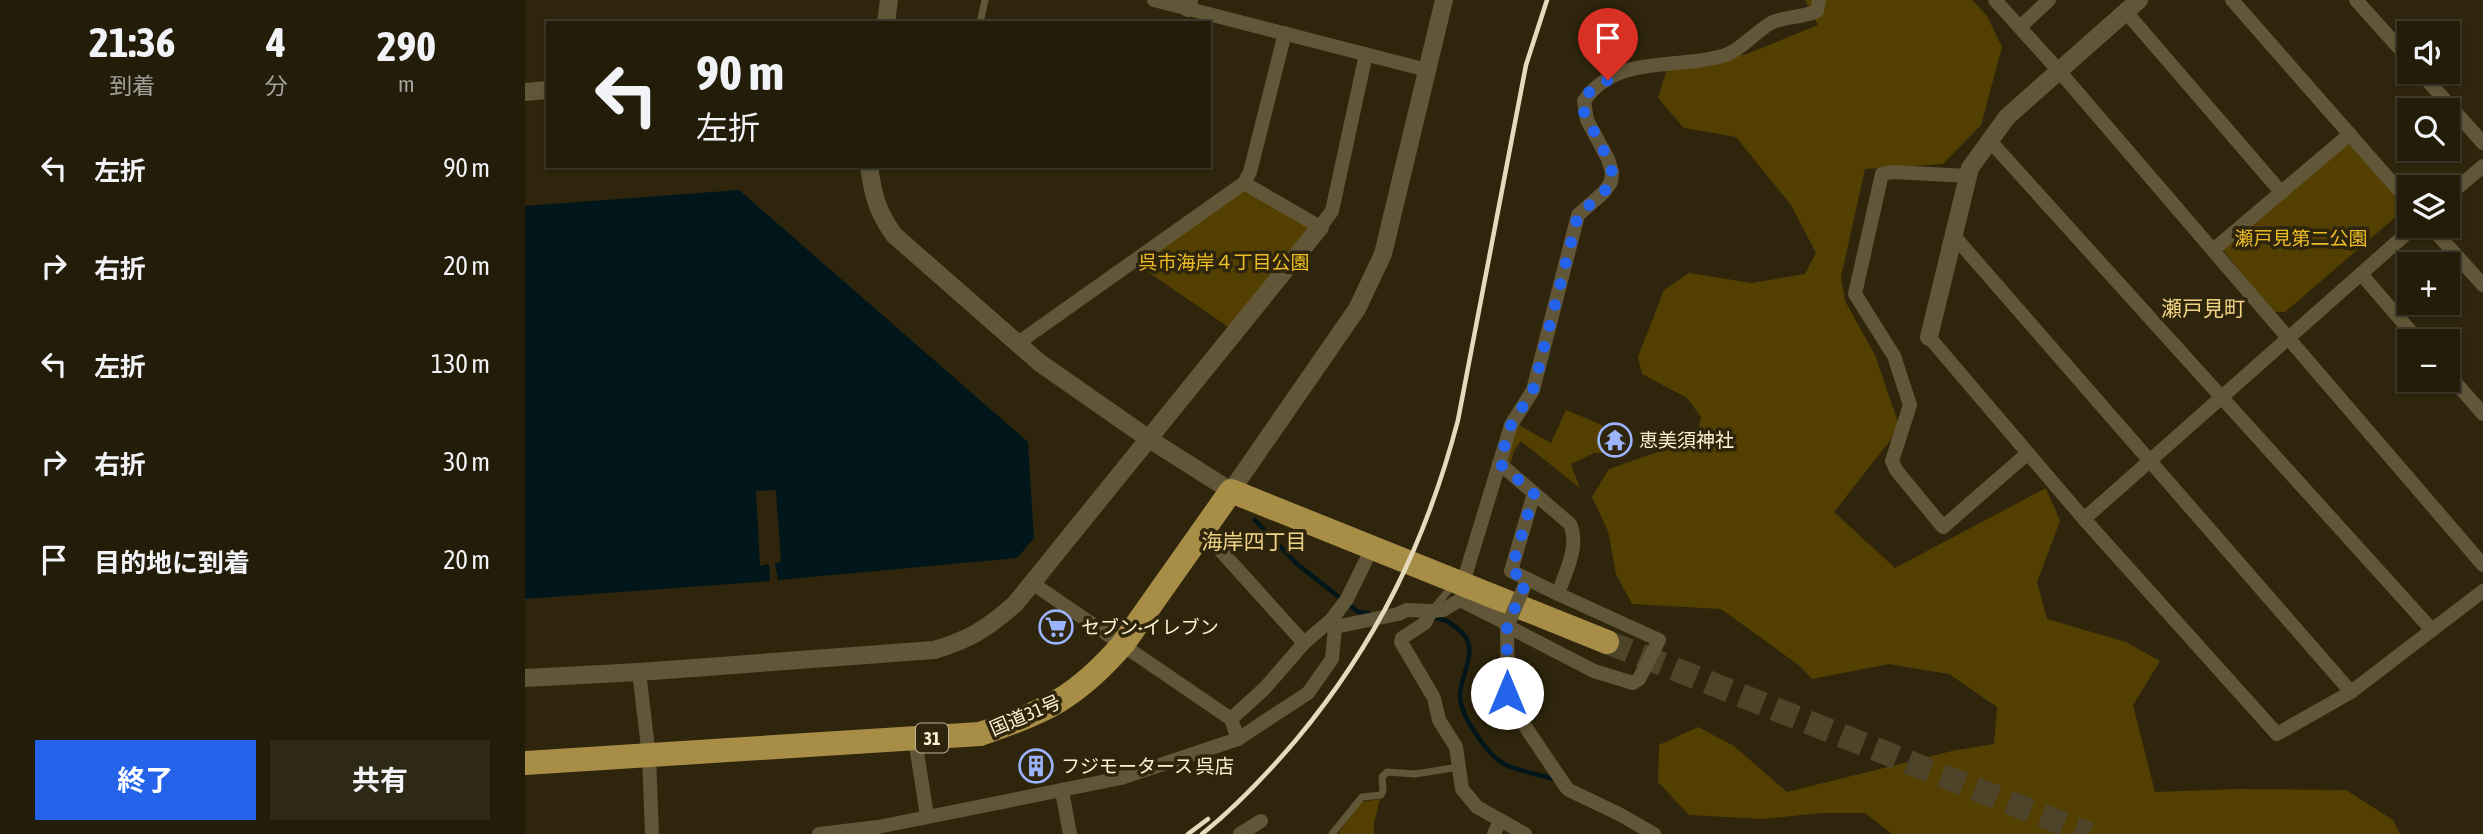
<!DOCTYPE html>
<html lang="ja">
<meta charset="utf-8">
<style>
:root{--surface:#221c09;--page:#2e2917;--text:#f1f3f6;--muted:#a2a19c;--line:#3f3a2a;--accent:#2563eb}
body{margin:0;font-family:"Asap Condensed","Noto Sans JP",sans-serif;background:var(--page);color:var(--text);height:100vh;display:flex;flex-direction:column;font-size:26px;white-space:nowrap}
*{box-sizing:border-box;margin:0}
p{font-size:23px;color:var(--muted)}
.icon{flex:none;width:38px;height:38px;fill:none;stroke:currentColor;stroke-width:2;stroke-linecap:round;stroke-linejoin:round}
.map{position:relative;flex:1;overflow:hidden}
.side{display:flex;flex-direction:column;background:var(--surface);width:525px}
.side>*{flex:none}
.guide{position:absolute;left:21px;top:21px;width:665px;height:147px;border-radius:0px;box-shadow:0 2px 5px #0004,0 0 0 2px var(--line);background:#221c09;color:var(--text);overflow:hidden}
.fabs{position:absolute;left:1872px;top:21px;display:grid;gap:14px}
.fabs a{display:grid;place-items:center;width:63px;height:63px;border-radius:0px;background:var(--surface);box-shadow:0 2px 5px #0004,0 0 0 2px var(--line);font-size:35px}
.pin{position:absolute;display:grid;place-items:center;width:60px;height:60px;color:#fff;margin:-72px -30px;border-radius:50% 50% 50% 0;rotate:-45deg;box-shadow:0 0 7px #0007}
.pin .icon{rotate:45deg}
.me{position:absolute;width:77px;margin:-38px;rotate:0deg;stroke-linejoin:round;filter:drop-shadow(0 0 5px #0008)}
.turn{display:flex;align-items:center;gap:24px;height:147px;padding:0 35px;font-size:32px}
.turn .icon{width:91px;height:91px;stroke-width:2.5}
.turn b{display:block;font-size:49px;line-height:60px}
.eta{display:flex;justify-content:space-evenly;align-items:center;height:119px;text-align:center}
.eta b{font-size:42px;font-weight:700;line-height:49px}
.cta{display:flex;gap:14px;margin-top:auto;padding:14px 35px}
.cta a{flex:1;height:80px;border-radius:0px;background:var(--accent);color:#fff;font-size:28px;font-weight:700;line-height:80px;text-align:center}
.cta a+a{background:var(--page);color:var(--text)}
ul{padding:0;list-style:none}
li{display:flex;align-items:center;gap:21px;height:98px;padding:0 35px}
li div{flex:1}
li b{display:block;font-size:26px}
li em{font-style:normal}
main{display:flex;flex:1;min-height:0}
.map>svg:first-child{display:block}
</style>
<main>
<section class="side">
<div class="eta">
<div><b>21:36</b><p>到着</p></div>
<div><b>4</b><p>分</p></div>
<div><b>290</b><p>m</p></div>
</div>
<ul>
<li><svg class="icon" aria-label="left" viewBox="0 0 24 24"><path d="M17 20v-9H6M10 6l-5 5 5 5"/></svg><div><b>左折</b></div><em>90 m</em></li>
<li><svg class="icon" aria-label="right" viewBox="0 0 24 24"><path d="M7 20v-9h11M14 6l5 5-5 5"/></svg><div><b>右折</b></div><em>20 m</em></li>
<li><svg class="icon" aria-label="left" viewBox="0 0 24 24"><path d="M17 20v-9H6M10 6l-5 5 5 5"/></svg><div><b>左折</b></div><em>130 m</em></li>
<li><svg class="icon" aria-label="right" viewBox="0 0 24 24"><path d="M7 20v-9h11M14 6l5 5-5 5"/></svg><div><b>右折</b></div><em>30 m</em></li>
<li><svg class="icon" aria-label="arrive" viewBox="0 0 24 24"><path d="M6 21V4h12l-3 4 3 4H6"/></svg><div><b>目的地に到着</b></div><em>20 m</em></li>
</ul>
<div class="cta"><a>終了</a><a>共有</a></div>
</section>
<div class="map">
<svg width="1958" height="834" viewBox="0 0 1958 834">
<rect width="100%" height="100%" fill="#2e250c"/>
<g fill="#534001">
<path d="M1280 0H1447L1462 16 1477 47 1456 125 1418 164 1340 169 1316 277 1320 301 1350 355 1375 428 1309 512 1370 568 1521 488 1535 521 1512 582 1522 619 1601 642 1635 661 1608 705 1630 792 1713 789 1821 790 1868 820 1875 834H1367L1340 813H1295L1240 819 1164 815 1133 782 1134 745 1173 727 1209 746 1262 792 1427 751 1469 744 1472 707 1424 674 1364 664 1287 679 1275 666 1196 609 1107 604 1091 574 1083 531 1067 497 1084 469 1172 438 1176 417 1162 398 1117 374 1113 357 1139 290 1164 273 1227 283 1280 274 1291 253 1266 205 1211 137 1159 128 1133 98 1142 69 1222 54 1293 25Z"/>
<path d="M1821 140 1881 208 1760 312H1748L1695 246Z"/>
<path d="M719 186 791 227 709 331 610 263Z"/>
<path d="M1041 410 1077 425 1082 453H1069L1046 464 1055 488 996 441 989 451 984 468 977 463 990 423 1026 443Z"/>
<path d="M855 799 849 823V834H813L836 802Z"/>
</g>
<path fill="#00161a" d="M214 190 503 442 509 538 492 558 253 580 250 563 256 562 251 490 231 491 235 566 244 564 245 581 0 599V206Z"/>
<g fill="none" stroke-linecap="round" stroke-linejoin="round">
<g stroke="#00161a" stroke-width="4.5">
<path d="M730 520 772 564 833 612 843 613"/>
<path d="M905 618C918 618 924 621 934 630 957 648 935 673 935 696 935 715 959 748 973 760 983 769 1015 775 1029 779"/>
</g>
<path stroke="#4d442a" stroke-width="24" stroke-dasharray="24 12" stroke-linecap="butt" d="M1082 642 1564 834"/>
<g stroke="#615638" stroke-width="7">
<path d="M455 23 460 0"/>
<path d="M907 610 929 584"/>
<path d="M807 834 837 797 856 795 858 791 857 777 862 772 890 774 934 767"/>
</g>
<g stroke="#615638" stroke-width="14">
<path d="M629 0 902 70"/>
<path d="M1470 0 1535 72 1958 565"/>
<path d="M1707 0 1885 203"/>
<path d="M1831 0 1885 60"/>
<path d="M1601 12 1756 192"/>
<path d="M1495 27 1524 0"/>
<path d="M1895 72 1958 143"/>
<path d="M1465 141 1907 630"/>
<path d="M1443 176 1368 172 1357 174 1330 294 1369 356 1385 405 1367 461 1371 470 1418 527 1503 453"/>
<path d="M719 183 795 227 807 211 841 54"/>
<path d="M1923 196 1958 166"/>
<path d="M1905 226 1958 285"/>
<path d="M1429 236 1826 692"/>
<path d="M1688 250 1825 134"/>
<path d="M1836 274 1894 341"/>
<path d="M1404 337 1559 519 1752 734 1826 692 1958 591"/>
<path d="M493 343 719 183 725 172 760 33"/>
<path d="M1923 374 1958 414"/>
<path d="M974 463 1045 524C1055 546 1040 573 1033 594L986 571 1009 493"/>
<path d="M1559 519 1890 226"/>
<path d="M677 530 779 643"/>
<path d="M938 583 986 425 1008 390 1053 215 1079 192 1086 182 1087 172 1083 159 1062 120 1059 101C1091 54 1149 70 1197 56 1214 52 1230 32 1246 23 1259 16 1278 18 1292 11L1294 0"/>
<path d="M1033 594 1134 640 1114 679 1108 683 1069 671 982 626 983 701 1041 787 1044 790 1094 814 1129 834"/>
<path d="M984 622 982 626 977 621 935 600 918 610 906 611 900 623 877 638 876 642 909 698 914 720 931 747 937 789 952 807 1000 834"/>
<path d="M810 627 873 614 882 610 906 611"/>
<path d="M114 672 124 756 127 834"/>
<path d="M706 719 740 688 779 643 807 619 822 599 847 548"/>
<path d="M390 739 402 816"/>
<path d="M713 739 783 693 807 659 810 627 807 619"/>
<path d="M537 791 545 834"/>
<path d="M294 834 353 827 596 778 713 739 706 719 507 583"/>
<path d="M715 834 736 821"/>
<path d="M969 834 975 820"/>
</g>
<g stroke="#615638" stroke-width="18">
<path d="M663 8 664 0"/>
<path d="M361 23 364 0"/>
<path d="M0 92 23 90"/>
<path d="M344 166C348 195 352 211 369 235L515 363 624 439 706 491 832 309 858 254 919 0"/>
<path d="M1404 337 1445 168 1482 117 1614 0"/>
<path d="M0 678 114 672 409 650C444 640 463 628 490 604L795 227"/>
</g>
<path stroke="#a88d46" stroke-width="24" d="M0 763 455 734C521 712 552 697 598 644L706 491 1082 642"/>
<g stroke="#e5dabc" stroke-width="4.5">
<path d="M663 834 683 819"/>
<path d="M677 834C712 806 742 774 771 740 852 643 901 542 933 420L1001 65 1022 0"/>
</g>
<path stroke="#615638" stroke-width="14" d="M984 622 1002 580"/>
</g>
<g fill="none" stroke-linecap="round" stroke-linejoin="round">
<path stroke="#2563eb" stroke-width="12" stroke-dasharray="0 21.6" d="M982 693V626L1002 580 986 571 1009 493 974 463 986 425 1008 390 1053 215 1079 192 1086 182 1087 172 1083 159 1058 110 1059 101 1065 91 1083 80"/>
</g>
<defs>
<symbol id="temple-ring" viewBox="-11 -11 22 22"><circle r="9.5" fill="#2e250c" stroke="#9bb4fd" stroke-width="1.5"/><path d="M0-6L5-2H3V0L6.5 2.5H4V6H1.5V3h-3V6H-4V2.5H-6.5L-3 0V-2H-5Z" fill="#9bb4fd"/></symbol>
<symbol id="supermarket-ring" viewBox="-11 -11 22 22"><circle r="9.5" fill="#2e250c" stroke="#9bb4fd" stroke-width="1.5"/><path d="M-6-5.5h2.5l.6 2H6L4.5 2H-2.5L-4.4-4H-6ZM-1.5 3.2a1.3 1.3 0 1 0 .1 0ZM3 3.2a1.3 1.3 0 1 0 .1 0Z" fill="#9bb4fd"/></symbol>
<symbol id="building-ring" viewBox="-11 -11 22 22"><circle r="9.5" fill="#2e250c" stroke="#9bb4fd" stroke-width="1.5"/><path d="M-4-6H4V6H1V3H-1V6H-4ZM-2.5-4.3h1.7v1.8h-1.7ZM.8-4.3h1.7v1.8H.8ZM-2.5-1h1.7V.8h-1.7ZM.8-1h1.7V.8H.8Z" fill="#9bb4fd"/></symbol>
</defs>
<g fill-rule="evenodd">
<use href="#temple-ring" x="1071" y="421" width="38" height="38"/>
<use href="#supermarket-ring" x="512" y="608" width="38" height="38"/>
<use href="#building-ring" x="492" y="747" width="38" height="38"/>
</g>
<g text-anchor="middle" dominant-baseline="central" stroke-width="7" stroke-linejoin="round" paint-order="stroke">
<rect fill="#2e250c" stroke="#c0b498" stroke-width="2" x="391" y="723.5" width="32" height="29" rx="5"/>
<g font-size="18" font-weight="bold" fill="#fef2d4">
<text x="407" y="738">31</text>
</g>
<g font-size="19" fill="#eebe26" stroke="#2e250c">
<text x="1776" y="238">瀬戸見第二公園</text>
<text x="699" y="262">呉市海岸４丁目公園</text>
</g>
<g font-size="19" fill="#fef2d4" stroke="#2e250c" text-anchor="start">
<text x="1114" y="440">恵美須神社</text>
<text x="556" y="627">セブン-イレブン</text>
<text x="536" y="766">フジモータース 呉店</text>
</g>
<g font-size="19" fill="#fef2d4" stroke="#2e250c">
<text transform="translate(500 715) rotate(-23)">国道31号</text>
</g>
<g font-size="21" fill="#f1d385" stroke="#2e250c">
<text x="1678" y="308">瀬戸見町</text>
<text x="729" y="541">海岸四丁目</text>
</g>
</g>
</svg>
<div class="fabs">
<a><svg class="icon" aria-label="sound" viewBox="0 0 24 24"><path d="M4 9h4l5-4v14l-5-4H4zM17 9q2 3 0 6"/></svg></a>
<a><svg class="icon" aria-label="search" viewBox="0 0 24 24"><circle cx="10" cy="10" r="6"/><path d="M15 15l6 6"/></svg></a>
<a><svg class="icon" aria-label="layers" viewBox="0 0 24 24"><path d="M12 4l9 5-9 5-9-5zM3 14l9 5 9-5"/></svg></a>
<a>+</a>
<a>−</a>
</div>
<div class="pin" style="left:1083px;top:80px;background:#d93025"><svg class="icon" aria-label="arrive" viewBox="0 0 24 24"><path d="M6 21V4h12l-3 4 3 4H6"/></svg></div>
<svg class="me" style="left:982px;top:693px" viewBox="-20 -20 40 40"><circle r="19" fill="#fff"/><path d="M0-13L10 11 0 6-10 11z" fill="#2563eb"/></svg>
<div class="guide">
<div class="turn"><svg class="icon" aria-label="left" viewBox="0 0 24 24"><path d="M17 20v-9H6M10 6l-5 5 5 5"/></svg><div><b>90 m</b>左折</div></div>
</div>
</div>
</main>
